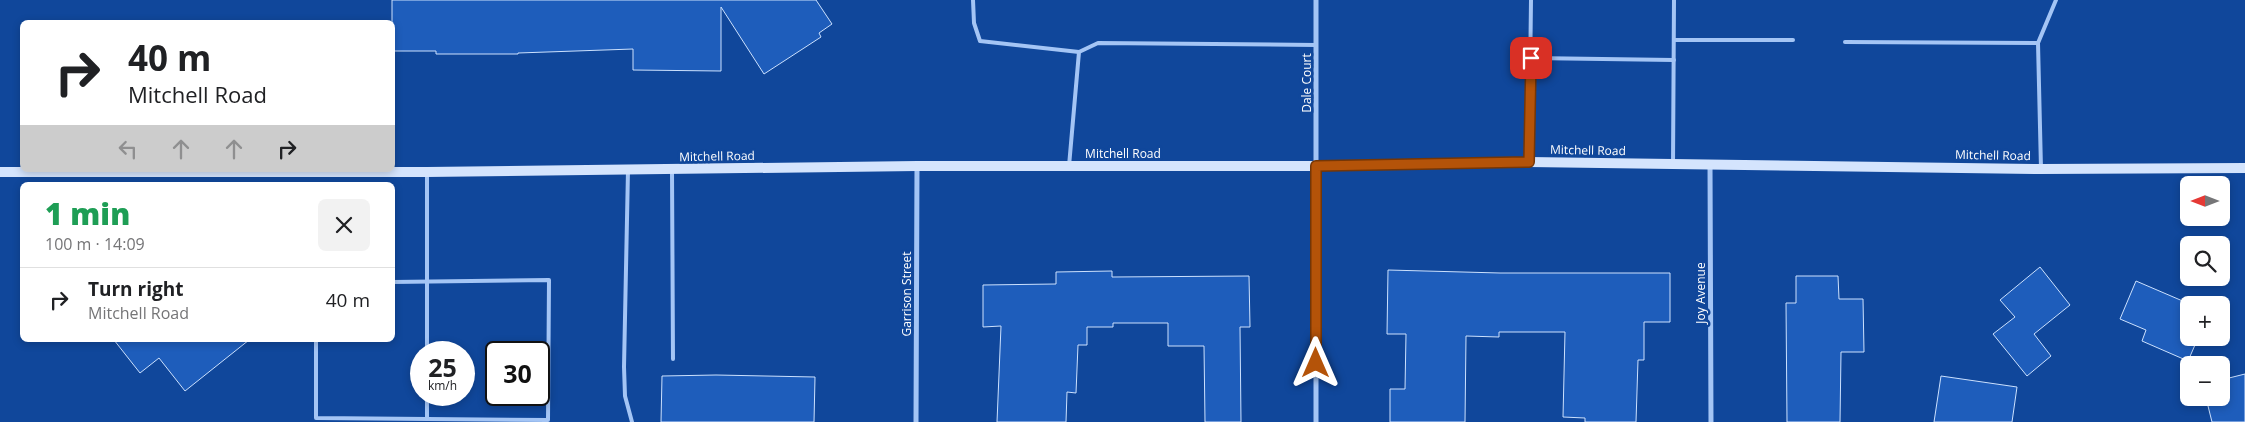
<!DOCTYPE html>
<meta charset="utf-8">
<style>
:root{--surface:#fff;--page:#f2f2f2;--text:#202124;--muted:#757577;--line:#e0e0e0}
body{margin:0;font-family:"Open Sans",sans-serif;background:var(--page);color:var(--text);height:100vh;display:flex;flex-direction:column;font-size:19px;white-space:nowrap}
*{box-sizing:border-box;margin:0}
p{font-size:16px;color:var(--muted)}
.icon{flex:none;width:28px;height:28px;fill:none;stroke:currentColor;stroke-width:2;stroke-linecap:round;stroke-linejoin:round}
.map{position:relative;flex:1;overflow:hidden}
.side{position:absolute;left:20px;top:182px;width:375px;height:160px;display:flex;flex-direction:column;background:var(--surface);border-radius:8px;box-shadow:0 2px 8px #0003}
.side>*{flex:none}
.hud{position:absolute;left:20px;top:20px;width:375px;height:152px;border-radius:8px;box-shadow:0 2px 8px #0003;background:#fff;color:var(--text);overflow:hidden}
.needle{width:32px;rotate:270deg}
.fabs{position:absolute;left:2180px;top:176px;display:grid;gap:10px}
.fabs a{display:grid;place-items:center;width:50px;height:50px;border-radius:8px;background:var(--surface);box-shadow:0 2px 8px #0003;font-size:25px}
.speed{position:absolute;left:410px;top:341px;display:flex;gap:10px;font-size:25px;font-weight:700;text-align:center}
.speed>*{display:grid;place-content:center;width:65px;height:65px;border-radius:50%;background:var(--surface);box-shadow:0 2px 8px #0003;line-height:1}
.speed small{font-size:12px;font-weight:400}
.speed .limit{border:2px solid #111;border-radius:8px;background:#fff;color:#111}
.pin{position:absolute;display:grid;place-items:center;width:42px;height:42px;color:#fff;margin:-21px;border-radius:10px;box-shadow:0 2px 8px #0006}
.me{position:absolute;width:55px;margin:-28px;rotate:0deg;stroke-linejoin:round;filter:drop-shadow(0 0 4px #0008)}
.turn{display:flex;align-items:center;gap:18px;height:105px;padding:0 25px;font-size:22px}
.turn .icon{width:65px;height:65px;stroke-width:2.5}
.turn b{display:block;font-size:35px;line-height:42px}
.lanes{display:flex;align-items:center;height:48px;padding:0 25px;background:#0003;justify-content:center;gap:25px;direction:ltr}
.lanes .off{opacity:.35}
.round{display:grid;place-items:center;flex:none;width:52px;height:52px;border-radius:8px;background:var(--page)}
.headline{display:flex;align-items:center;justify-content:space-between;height:85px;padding:0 25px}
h1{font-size:30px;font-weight:800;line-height:38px;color:#1e9e55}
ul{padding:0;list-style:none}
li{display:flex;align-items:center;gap:15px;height:65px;padding:0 25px;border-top:1px solid var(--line)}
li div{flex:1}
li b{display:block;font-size:19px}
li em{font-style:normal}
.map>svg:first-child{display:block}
</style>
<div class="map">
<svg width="2245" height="422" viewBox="0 0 2245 422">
<rect width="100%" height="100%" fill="#10479b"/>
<g fill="#1e5dbb" stroke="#cce1fe">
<path d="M392 0H816L832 24 819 33 821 37 764 74 721 7V71L633 70V49L518 53V54H436V51H392Z"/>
<path d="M2040 267 2070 305 2034 334 2051 356 2027 376 1993 334 2015 317 2000 300Z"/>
<path d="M1388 270 1500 273H1670V322H1644V360H1638L1636 422H1585V418L1563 417 1565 332H1499V337L1466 336 1465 422H1390V389H1405L1406 334H1387Z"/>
<path d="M1112 271V277L1249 276 1250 327H1240L1241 422H1205L1204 346H1168V323H1113V327H1087V345H1078L1076 393 1067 392 1066 422H997L1001 326 983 327V285L1056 284V272Z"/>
<path d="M1796 276H1838L1839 299H1863L1864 352H1841L1840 422H1787L1786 303H1796Z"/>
<path d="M2136 281 2192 305H2189V338H2198L2188 361 2142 341 2146 330 2120 319Z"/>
<path d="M114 340H249L185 391 159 358 140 373Z"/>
<path d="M2245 374V422H2212L2206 398H2221V380Z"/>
<path d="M716 375 815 377 814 422H661L662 376Z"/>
<path d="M1941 376 2017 387 2012 422H1934Z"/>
</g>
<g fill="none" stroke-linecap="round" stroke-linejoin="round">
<g stroke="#a4c5f5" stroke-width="4">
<path d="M973 0 974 23 980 41 1079 52"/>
<path d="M1674 40H1793"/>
<path d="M1845 42 2038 43 2041 169"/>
<path d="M2038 43 2056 0"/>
<path d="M1531 58 1674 60"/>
<path d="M1529 160 1531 0"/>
<path d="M1673 164 1674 0"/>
<path d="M1069 166 1079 52 1098 43 1316 45"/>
<path d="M628 170 624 367 625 396 632 422"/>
<path d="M672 171 673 359"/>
<path d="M427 172V352"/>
<path d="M316 340V418L548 420 549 280 392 282"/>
<path d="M427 395V419"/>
</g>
<g stroke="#a4c5f5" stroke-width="5">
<path d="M1316 0V422"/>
<path d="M1710 163 1711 422"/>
<path d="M916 422 917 166"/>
</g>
<path stroke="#d4e4fd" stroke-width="10" d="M0 172H427L917 166H1316L1529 162 2041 169 2245 168"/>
</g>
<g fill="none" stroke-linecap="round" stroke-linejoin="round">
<defs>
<path id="route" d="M1316 363V166L1529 162 1531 58"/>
</defs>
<use href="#route" stroke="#753606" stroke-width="12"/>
<use href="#route" stroke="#b45309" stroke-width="9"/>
</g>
<g text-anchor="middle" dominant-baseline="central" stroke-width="5" stroke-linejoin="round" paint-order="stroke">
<g font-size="12" fill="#fff" stroke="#10479b">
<text transform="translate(1306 83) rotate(-90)">Dale Court</text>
<text transform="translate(1588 150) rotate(1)">Mitchell Road</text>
<text x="1123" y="153">Mitchell Road</text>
<text transform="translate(1993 155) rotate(1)">Mitchell Road</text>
<text transform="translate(717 156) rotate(-1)">Mitchell Road</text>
<text transform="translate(1700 293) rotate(-90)">Joy Avenue</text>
<text transform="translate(906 294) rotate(-90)">Garrison Street</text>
</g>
</g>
</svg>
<div class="fabs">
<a><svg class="needle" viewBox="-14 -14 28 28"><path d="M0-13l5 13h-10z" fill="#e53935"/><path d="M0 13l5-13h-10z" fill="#757577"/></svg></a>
<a><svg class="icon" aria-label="search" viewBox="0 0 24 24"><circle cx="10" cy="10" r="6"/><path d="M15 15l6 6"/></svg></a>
<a>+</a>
<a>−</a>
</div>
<div class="speed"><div>25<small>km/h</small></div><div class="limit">30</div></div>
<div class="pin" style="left:1531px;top:58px;background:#d93025"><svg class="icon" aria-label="arrive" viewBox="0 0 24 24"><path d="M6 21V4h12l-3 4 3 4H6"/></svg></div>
<svg class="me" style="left:1316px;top:363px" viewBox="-20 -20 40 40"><path d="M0-17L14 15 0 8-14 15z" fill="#b45309" stroke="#fff" stroke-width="4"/></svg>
<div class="hud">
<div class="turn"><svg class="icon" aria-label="right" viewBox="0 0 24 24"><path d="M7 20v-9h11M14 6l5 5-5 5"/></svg><div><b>40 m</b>Mitchell Road</div></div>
<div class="lanes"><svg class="icon off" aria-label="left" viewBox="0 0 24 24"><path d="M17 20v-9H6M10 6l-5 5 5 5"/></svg><svg class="icon off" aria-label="ahead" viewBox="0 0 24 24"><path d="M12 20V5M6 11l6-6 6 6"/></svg><svg class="icon off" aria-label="ahead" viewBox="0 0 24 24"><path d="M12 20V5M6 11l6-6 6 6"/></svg><svg class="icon" aria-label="right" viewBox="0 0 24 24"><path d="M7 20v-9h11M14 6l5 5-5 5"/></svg></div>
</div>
<section class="side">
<div class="headline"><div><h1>1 min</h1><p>100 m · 14:09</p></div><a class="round"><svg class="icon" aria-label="close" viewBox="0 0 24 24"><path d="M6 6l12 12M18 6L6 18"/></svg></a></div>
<ul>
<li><svg class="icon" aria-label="right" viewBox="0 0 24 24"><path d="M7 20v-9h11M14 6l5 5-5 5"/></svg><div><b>Turn right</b><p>Mitchell Road</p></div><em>40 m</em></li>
</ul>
</section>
</div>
